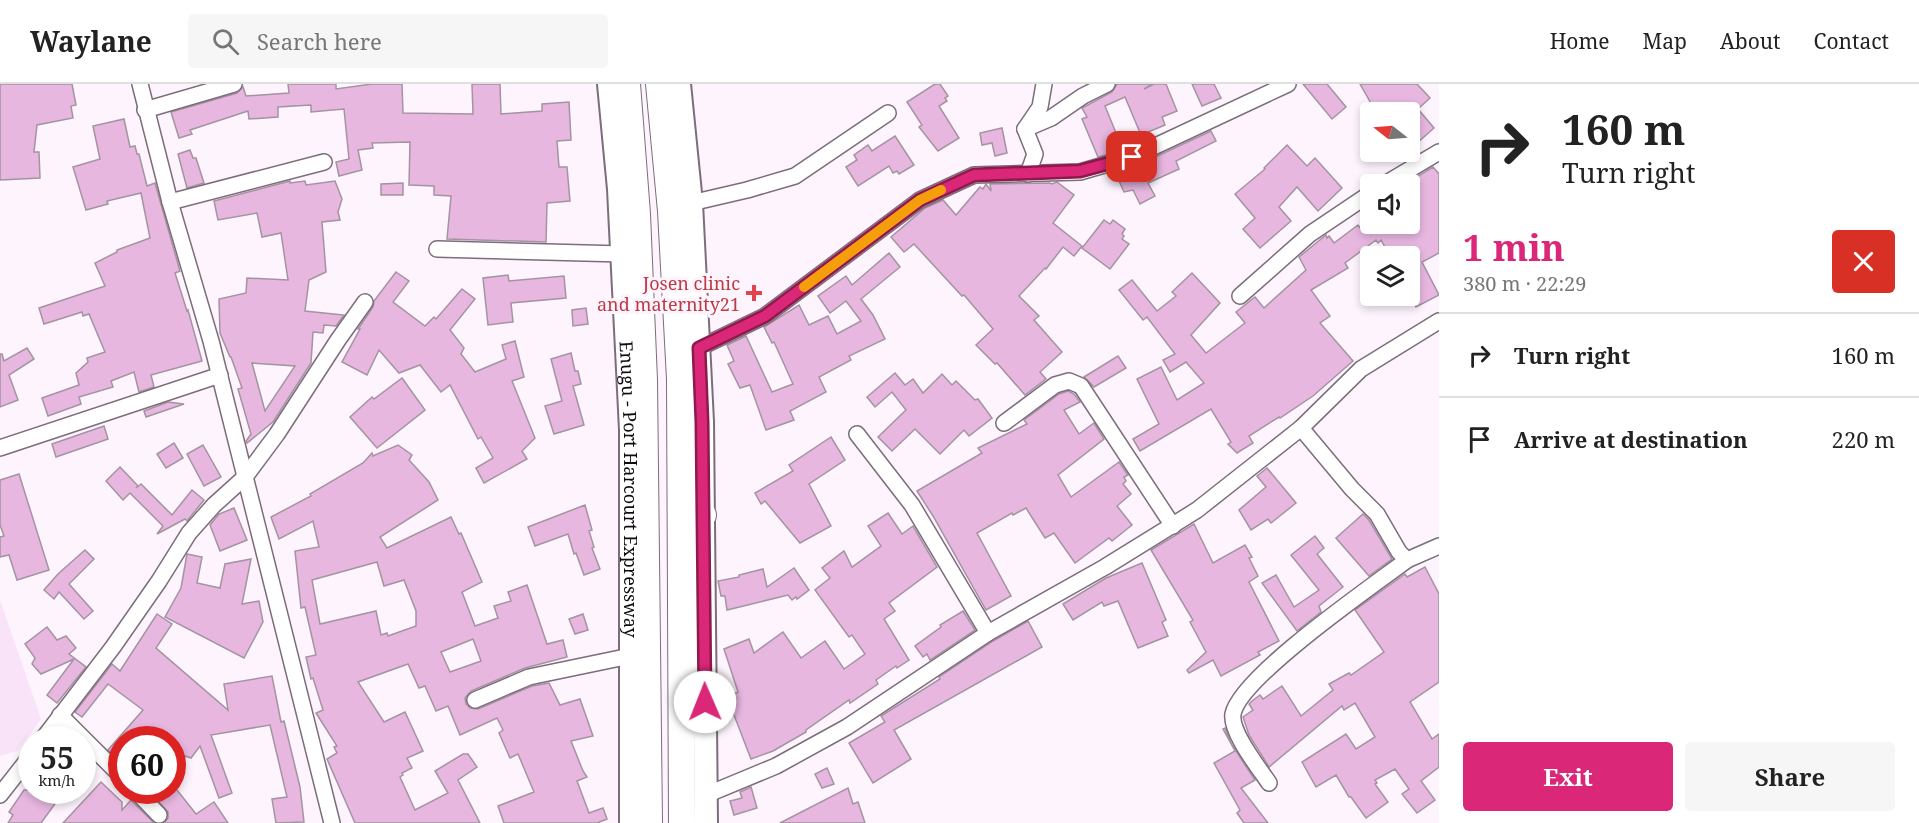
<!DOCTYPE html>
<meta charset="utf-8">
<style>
:root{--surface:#fff;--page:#f6f6f6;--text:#222;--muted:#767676;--line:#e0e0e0;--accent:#db2777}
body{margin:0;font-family:"Noto Serif",serif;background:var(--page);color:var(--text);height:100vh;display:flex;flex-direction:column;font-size:22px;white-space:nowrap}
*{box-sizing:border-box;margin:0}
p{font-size:20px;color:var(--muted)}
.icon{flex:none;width:33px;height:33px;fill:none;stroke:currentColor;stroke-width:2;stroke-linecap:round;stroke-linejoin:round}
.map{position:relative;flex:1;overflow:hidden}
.side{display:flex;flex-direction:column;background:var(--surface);width:480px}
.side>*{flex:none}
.hud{background:#fff;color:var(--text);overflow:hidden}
.needle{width:39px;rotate:287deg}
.fabs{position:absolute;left:1360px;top:18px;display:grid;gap:12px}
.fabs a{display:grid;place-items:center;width:60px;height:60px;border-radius:6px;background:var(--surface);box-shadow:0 3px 9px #0003;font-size:30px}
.speed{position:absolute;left:18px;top:642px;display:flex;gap:12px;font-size:30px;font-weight:700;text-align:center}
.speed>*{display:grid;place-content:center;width:78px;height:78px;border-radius:50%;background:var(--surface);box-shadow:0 3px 9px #0003;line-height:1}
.speed small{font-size:15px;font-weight:400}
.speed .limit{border:9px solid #d22;background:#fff;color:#111}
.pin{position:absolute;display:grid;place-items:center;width:51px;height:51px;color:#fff;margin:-26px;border-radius:12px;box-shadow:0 3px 9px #0006}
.me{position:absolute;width:66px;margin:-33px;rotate:359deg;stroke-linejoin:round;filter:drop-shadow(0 0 4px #0008)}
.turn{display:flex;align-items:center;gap:21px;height:126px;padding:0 24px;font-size:27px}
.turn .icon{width:78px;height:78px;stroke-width:2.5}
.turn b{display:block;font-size:42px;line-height:51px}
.round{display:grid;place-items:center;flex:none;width:63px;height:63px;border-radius:6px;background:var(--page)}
.overview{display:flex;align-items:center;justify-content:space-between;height:102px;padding:0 24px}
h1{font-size:36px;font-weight:700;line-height:45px;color:var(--accent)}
.button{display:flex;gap:12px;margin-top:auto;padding:12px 24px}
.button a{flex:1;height:69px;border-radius:6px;background:var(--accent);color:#fff;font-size:24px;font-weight:700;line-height:69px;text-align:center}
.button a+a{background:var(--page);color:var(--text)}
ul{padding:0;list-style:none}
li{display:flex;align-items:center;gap:18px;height:84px;padding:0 24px;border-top:2px solid var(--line)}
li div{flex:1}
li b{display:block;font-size:22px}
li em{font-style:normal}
header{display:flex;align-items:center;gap:36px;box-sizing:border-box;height:84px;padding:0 30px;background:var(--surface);border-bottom:2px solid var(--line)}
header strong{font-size:28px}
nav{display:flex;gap:33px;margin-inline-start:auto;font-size:21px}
.search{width:420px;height:54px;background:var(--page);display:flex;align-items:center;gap:15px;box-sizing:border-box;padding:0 21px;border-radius:6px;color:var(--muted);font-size:22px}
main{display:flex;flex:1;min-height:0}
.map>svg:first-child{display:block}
</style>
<header>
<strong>Waylane</strong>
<div class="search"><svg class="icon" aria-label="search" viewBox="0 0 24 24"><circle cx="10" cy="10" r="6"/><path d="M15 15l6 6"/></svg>Search here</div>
<nav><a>Home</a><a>Map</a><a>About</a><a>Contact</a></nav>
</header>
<main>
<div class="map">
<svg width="1439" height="739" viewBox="0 0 1439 739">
<rect width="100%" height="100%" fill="#fdf4fd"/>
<path fill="#f9e3f9" d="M0 516 41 635 17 667 0 672Z"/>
<g fill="#e7b7e0" stroke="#a493a1" stroke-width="1.5" fill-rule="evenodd">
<path d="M0 0H72L76 21 71 22 73 34 37 41 34 68H39L40 94 0 96Z"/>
<path d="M288 0H336V5L372 0H402L403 29 473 30 472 0H500L501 30 542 27V20L569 18 571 56 557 57 559 83H567L570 117 547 119 546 158 447 155 451 112 434 111V102L409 101 410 58 372 59 373 64 358 66 362 86 339 92 336 78 349 75 344 25 311 28V21L278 23V33L249 35 248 27 190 46 192 50 179 54 171 28 237 9 243 3 246 12 289 9Z"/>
<path d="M935 0H940L948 12 945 14 947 17 939 22 959 54 938 67 919 43 922 41 907 18Z"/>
<path d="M1117 0H1152L1144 5 1154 0H1166L1177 27 1162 33 1165 41 1141 51 1125 13 1105 22 1123 66 1098 73 1082 35 1087 33 1082 24 1112 8Z"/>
<path d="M1192 0H1214L1221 14 1202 22Z"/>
<path d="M1303 0H1327L1346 23 1332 35Z"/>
<path d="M1360 0H1417L1430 14 1418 25 1434 44 1416 60 1410 54V28H1376Z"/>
<path d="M124 35 130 63 135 62 137 70H139L147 102 155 99 180 187 175 189 187 227 188 226 202 277 151 291 154 303 139 308 134 288 111 297 113 303 79 313 81 320 48 332 42 314 79 301 76 289 88 278 87 274 105 268 89 230 83 232 82 228 44 240 39 224 105 202 95 179 117 168V166L150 154 141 109 107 117 108 120 86 126 73 83 100 75 93 42Z"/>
<path d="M1002 44 1007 69 995 72 992 59 982 61 980 49Z"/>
<path d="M1211 47 1216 57 1176 77 1179 85 1148 99 1155 112 1140 120 1133 106 1124 108 1115 88 1136 82Z"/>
<path d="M895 52 914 81 899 90 897 87 893 89 889 82 858 102 846 83 857 76 854 71 868 61 872 67Z"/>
<path d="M1287 61 1307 82 1315 74 1342 104 1318 127 1297 103 1279 123 1291 137 1260 164 1243 145 1255 134 1235 110 1265 85 1264 84Z"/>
<path d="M190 66 193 74H196L204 99 187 104 178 70Z"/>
<path d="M1433 83 1439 90V169L1422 178 1439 211 1416 223 1410 211V172H1390L1381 156 1378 159 1376 156 1345 179 1348 184 1311 206 1330 232 1320 239 1353 277 1313 312 1280 334 1279 333 1249 352 1253 359 1237 369 1228 360 1231 358 1211 325 1140 367 1133 355 1159 340 1137 295 1161 283 1177 316 1204 299 1186 278 1170 288 1163 276 1175 270 1147 233 1143 236 1119 206 1132 196 1157 227 1176 212 1172 208 1192 189 1220 219 1191 251 1206 269 1245 239 1236 228 1255 213 1264 224 1306 186 1299 173 1326 151 1327 154 1329 152 1334 159 1358 141 1361 145 1368 140H1419L1410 127V97Z"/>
<path d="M290 97V99L305 97 306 101 335 97 342 115 338 128 340 136 322 138 326 188 309 196 305 227 344 231 336 242 324 241 323 249 313 248 311 279 273 338 247 359 246 357 251 350 238 305 242 304 231 273H230L220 249 219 215 246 209 247 194 288 196 281 149 262 153 257 129 218 136 214 117ZM252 279 295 282 265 327Z"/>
<path d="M1057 98 1074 111 1053 139 1082 162 1074 172 1063 163 1046 185 1045 184 1019 212 1039 232 1034 236 1062 268 1040 288 1046 295 1025 311 997 279 995 280 976 261 993 245 964 211 962 212 914 160 904 168 891 153 925 124 943 116 956 131 980 103 983 105 986 100 991 107 990 100 1050 99 1052 100Z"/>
<path d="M403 99V111H381V100Z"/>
<path d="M1104 136 1110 140 1113 136 1125 145 1122 150 1124 152 1122 155 1129 160 1110 185 1082 164Z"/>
<path d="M889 169 900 183 861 215 873 231 885 255 849 272 851 276 819 293 826 308 790 327 794 336 766 346 750 301 740 304 728 280 734 277 727 261 746 252 772 308 793 300 774 258 772 259 764 243 799 221 809 241 828 232 837 250 861 237 846 217 830 229 818 212 846 192 852 201Z"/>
<path d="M396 188 409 197 393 218 425 242 434 233 436 235 462 205 475 215 450 246 464 264 461 270 475 288 506 275 502 261 515 257 524 293 512 297 535 354 522 367 527 375 484 399 476 384 493 374 481 353 478 355 450 301 441 308 420 281 399 289 379 266 367 291 342 278 360 245H358L373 223 374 217Z"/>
<path d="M508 191 509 197 564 192 566 214 511 219 513 238 488 241 483 194Z"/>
<path d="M586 224 588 240 573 242 572 226Z"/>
<path d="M27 264 34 275 9 291 18 316 0 323V270H2L4 277Z"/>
<path d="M571 269 575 287H578L581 300 573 302 584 341 554 350 545 322 562 317 551 275Z"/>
<path d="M1118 272 1126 284 1094 303 1084 293Z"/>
<path d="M895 289 905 301 913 295 923 309 942 290 952 301 956 297 975 316 978 315 992 334 969 352 964 346 940 370 915 345 892 367 878 353 906 326 892 308 875 323 867 313Z"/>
<path d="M402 294 425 326 377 364 350 333 372 313 374 315Z"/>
<path d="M1068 307 1074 310 1080 318 1064 326 1079 350 1094 339 1104 355 1058 391 1071 413 1119 378 1128 391 1124 393 1126 397 1123 400 1131 410 1117 422 1132 441 1112 457 1109 454 1075 479 1054 449 1045 454 1026 424 1013 431 1012 429 977 449 1011 512 986 526 933 432 917 407 982 369 978 364 1027 340 1024 336 1059 310Z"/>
<path d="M168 318 184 320 146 333 144 327Z"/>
<path d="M104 342 108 355 56 373 52 360Z"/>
<path d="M831 353 845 376 809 400 831 442 800 459 765 417 761 420 755 409 793 387 789 381Z"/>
<path d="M174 359 183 374 166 384 157 370Z"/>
<path d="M203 361 221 393 204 402 187 370Z"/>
<path d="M398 361 412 371 409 376 429 398 438 416 380 453 387 464 451 433 459 450 461 449 482 498 462 508 475 542 498 534 494 522 511 517 508 508 527 501 547 560 563 556 567 573 525 584 471 607 465 614 466 620 470 624 478 625 532 602 549 599 560 621 580 615 593 652 571 657 583 687 587 693 577 697 589 729 603 724 607 735 597 739H504L498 722 534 708 518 670 510 674 499 649 503 646 497 634 460 651 448 622 436 627 425 602 419 604 408 580 358 598 384 638 405 628 423 667 407 674 412 684 402 689 403 691 400 693 415 726 448 709 435 687 463 670H468L477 683 458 696 480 739H355L327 675 337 669 334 663 337 662 316 629 323 626 313 594 311 595 306 573 316 571 305 523 301 524 295 467 319 463 313 437 279 455 271 433 311 412 310 410 363 379 372 369 373 372ZM377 478 384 502 404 496 416 527V542L388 552 387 549 381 551 376 527 320 540 312 496ZM473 555 481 577 450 588 441 568Z"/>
<path d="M120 383 138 402 136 404 141 400 172 431 192 406 204 416 187 437 185 435 157 450 163 442 130 409 123 416 106 397Z"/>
<path d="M1267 384 1296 419 1271 439 1268 435 1251 446 1239 426 1266 403 1257 392Z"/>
<path d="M19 390 49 486 17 496 9 471 0 473V453L4 452 0 441V396Z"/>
<path d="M585 421 592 446 589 447 594 463 592 464 600 485 584 491 576 469 574 470 568 450 535 462 528 443Z"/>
<path d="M234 424 247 456 220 467 210 441 219 430Z"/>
<path d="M888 429 902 450 913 442 937 483 889 519 895 527 884 535 909 576 897 584 896 582 876 596 878 600 850 619 849 616 806 646V648L773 667 751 675 727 613 738 608 724 565 749 555 754 569 783 548 801 574 825 557 844 585 865 570 852 551 849 553 815 506 830 494 822 484 844 467 852 483 881 462 868 442Z"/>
<path d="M1363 430 1369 436 1392 475 1369 492 1336 454Z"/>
<path d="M1194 440 1213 479 1245 461 1252 473 1249 474 1258 492 1249 498 1279 557 1258 568 1260 571 1221 592 1213 576 1189 589 1187 586 1206 568 1190 538 1193 536 1151 466Z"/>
<path d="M1315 452 1324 464 1317 470 1343 503 1319 522 1321 528 1297 547 1262 499 1276 491 1294 523 1319 506 1291 471Z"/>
<path d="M85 466 94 475 69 500 93 527 84 535 59 508 54 515 44 506 58 490Z"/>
<path d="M187 470 202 473 197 499 220 504 225 480 251 475 242 520 259 517 263 538 244 574 165 533 181 504Z"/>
<path d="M1142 479 1166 536 1162 538 1168 552 1138 564 1118 517 1104 522 1102 518 1073 536 1063 520 1106 494Z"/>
<path d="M1425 483 1439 510V598L1410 618 1432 655 1439 650V683L1421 697 1435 716 1417 729 1402 710 1409 705 1395 685 1375 696 1377 699 1375 700 1388 718 1366 734 1351 713H1349L1336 691 1316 703 1302 678 1346 650 1356 665 1375 653 1355 619 1344 626 1342 622 1269 683 1249 651 1243 633 1253 626 1249 620 1252 617 1260 611 1263 615 1282 602 1301 632 1333 606 1329 600 1349 589 1351 591 1384 568 1355 526 1405 490 1407 493Z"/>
<path d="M794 484 809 506 797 515 796 513 792 516 788 511 727 526 725 512H721L718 497 739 493V491L763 485 767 503Z"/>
<path d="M963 527 975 546 930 576 927 570 923 573 915 562 941 543 940 541Z"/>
<path d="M157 530 172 540 156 564 228 626 224 600 272 592 281 638 284 637 300 703 304 738 276 739 272 715 287 713 270 641 211 651 232 709 219 714 200 662 191 674 182 671 172 660V656H122V679L108 666 143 626 108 600 82 633 75 628 112 580 120 587Z"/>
<path d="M583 530 588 546 575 550 569 535Z"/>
<path d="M1028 537 1042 563 894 646 911 675 873 699 849 659 885 638 881 632 940 595 939 593 993 557Z"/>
<path d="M47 543 57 556 66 552 76 564 69 570 86 583 57 619 47 611 74 575 41 590 32 580 35 574 25 560Z"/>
<path d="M1225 644 1232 661 1255 696 1241 704 1268 739H1244L1237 729 1240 726 1214 679 1235 667 1223 645Z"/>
<path d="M827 684 834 700 822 704 815 690Z"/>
<path d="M101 698 122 718V726L131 716 154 739H63Z"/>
<path d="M751 703 757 724 734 731 730 717 742 714 740 708Z"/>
<path d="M848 704 853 720 858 718 865 739H780Z"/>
<path d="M24 706H65L41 739H8L13 731 9 728Z"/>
<path d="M152 706H177L196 730 214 718 228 739H164L168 734V728L150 708Z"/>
</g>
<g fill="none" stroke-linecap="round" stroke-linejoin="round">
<defs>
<g id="street">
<path d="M140 0 170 118 211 257 332 739"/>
<path d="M145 26 234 0"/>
<path d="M1025 45 1051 34 1083 12 1107 0"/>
<path d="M1028 90 1035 70 1025 45 1040 23 1044 0"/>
<path d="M1385 100 1439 68"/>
<path d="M170 118 324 78"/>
<path d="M691 119 747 106 795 92 888 29"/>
<path d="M437 165 623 170"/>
<path d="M1240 212 1310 150 1371 109"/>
<path d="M699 264 765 232 920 116 974 91 1080 88 1132 73 1288 0"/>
<path d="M1004 339 1055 301 1069 297 1081 302 1173 442"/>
<path d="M1301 344 1352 405 1377 430 1399 468 1407 476 1439 462"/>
<path d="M857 350 912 421 988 549"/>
<path d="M0 364 220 291"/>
<path d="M475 616 529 593 630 572"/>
<path d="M60 631 122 693"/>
<path d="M42 656 113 563 159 497 189 449 214 421 245 393 277 350 338 256 365 218"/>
<path d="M1269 699C1259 684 1230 648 1233 630 1240 593 1374 501 1407 476"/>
<path d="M135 706 159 731"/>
<path d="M0 711 32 670"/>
<path d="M706 711 776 682 847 643 988 549 1105 483 1197 426 1301 344 1361 285 1439 237"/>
</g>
<g id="primary">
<path id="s1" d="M609 0 619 105 631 346V739"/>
<path d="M679 0 691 119 702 338 706 739"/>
</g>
<g id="highway">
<path d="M627 0 637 130 644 296 649 739"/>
<path d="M659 0 671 127 680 295 682 739"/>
<path d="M681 432 703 431"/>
</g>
</defs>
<use href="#street" stroke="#7c6d7b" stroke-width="18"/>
<use href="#primary" stroke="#7c6d7b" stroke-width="26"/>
<use href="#highway" stroke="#7c6d7b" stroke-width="28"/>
<use href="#street" stroke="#fff" stroke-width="15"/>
<use href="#primary" stroke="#fff" stroke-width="22"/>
<use href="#highway" stroke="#fff" stroke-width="26"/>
</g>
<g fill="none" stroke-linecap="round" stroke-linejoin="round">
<defs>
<path id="route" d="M705 618 702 338 699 264 765 232 920 116 974 91 1080 87 1132 73"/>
</defs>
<use href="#route" stroke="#8e194d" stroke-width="15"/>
<use href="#route" stroke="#db2777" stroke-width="10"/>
<path stroke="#f59e0b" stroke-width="10" d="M804 203 920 116 941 106"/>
</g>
<path fill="#e0444e" stroke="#fdf4fd" stroke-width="2" d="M751 200h6v6h6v6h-6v6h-6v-6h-6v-6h6z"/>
<g text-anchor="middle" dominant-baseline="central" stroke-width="6" stroke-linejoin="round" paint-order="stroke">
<g font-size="18" fill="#be3a42" stroke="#fdf4fd" text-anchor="end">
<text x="740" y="199">Josen clinic<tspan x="740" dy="21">and maternity21</tspan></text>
</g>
<g font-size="18" fill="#100b10" stroke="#fdf4fd">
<text stroke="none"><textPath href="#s1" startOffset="406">Enugu - Port Harcourt Expressway</textPath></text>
</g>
</g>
</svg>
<div class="fabs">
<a><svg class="needle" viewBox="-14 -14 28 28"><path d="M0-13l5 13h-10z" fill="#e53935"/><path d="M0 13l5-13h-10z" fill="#767676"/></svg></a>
<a><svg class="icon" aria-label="sound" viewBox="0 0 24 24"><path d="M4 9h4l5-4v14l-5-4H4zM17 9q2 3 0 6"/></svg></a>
<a><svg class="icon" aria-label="layers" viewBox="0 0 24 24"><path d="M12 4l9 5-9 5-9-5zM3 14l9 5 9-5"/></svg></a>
</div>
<div class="speed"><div>55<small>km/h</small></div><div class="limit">60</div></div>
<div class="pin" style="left:1132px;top:73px;background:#d93025"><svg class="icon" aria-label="arrive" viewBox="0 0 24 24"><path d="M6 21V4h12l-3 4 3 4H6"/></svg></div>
<svg class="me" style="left:705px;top:618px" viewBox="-20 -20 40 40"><circle r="19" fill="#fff"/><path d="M0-13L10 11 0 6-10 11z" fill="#db2777"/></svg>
</div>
<section class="side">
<div class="hud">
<div class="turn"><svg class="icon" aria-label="right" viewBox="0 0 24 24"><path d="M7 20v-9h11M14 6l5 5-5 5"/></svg><div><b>160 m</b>Turn right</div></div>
</div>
<div class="overview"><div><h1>1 min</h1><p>380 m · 22:29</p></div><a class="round" style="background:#d93025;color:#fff"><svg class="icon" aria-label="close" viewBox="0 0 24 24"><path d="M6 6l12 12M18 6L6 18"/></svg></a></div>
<ul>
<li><svg class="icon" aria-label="right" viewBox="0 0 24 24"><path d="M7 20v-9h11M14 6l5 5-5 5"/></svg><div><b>Turn right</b></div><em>160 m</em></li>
<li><svg class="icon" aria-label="arrive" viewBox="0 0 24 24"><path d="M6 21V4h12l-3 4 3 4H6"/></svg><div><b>Arrive at destination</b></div><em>220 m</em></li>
</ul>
<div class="button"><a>Exit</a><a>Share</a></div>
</section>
</main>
